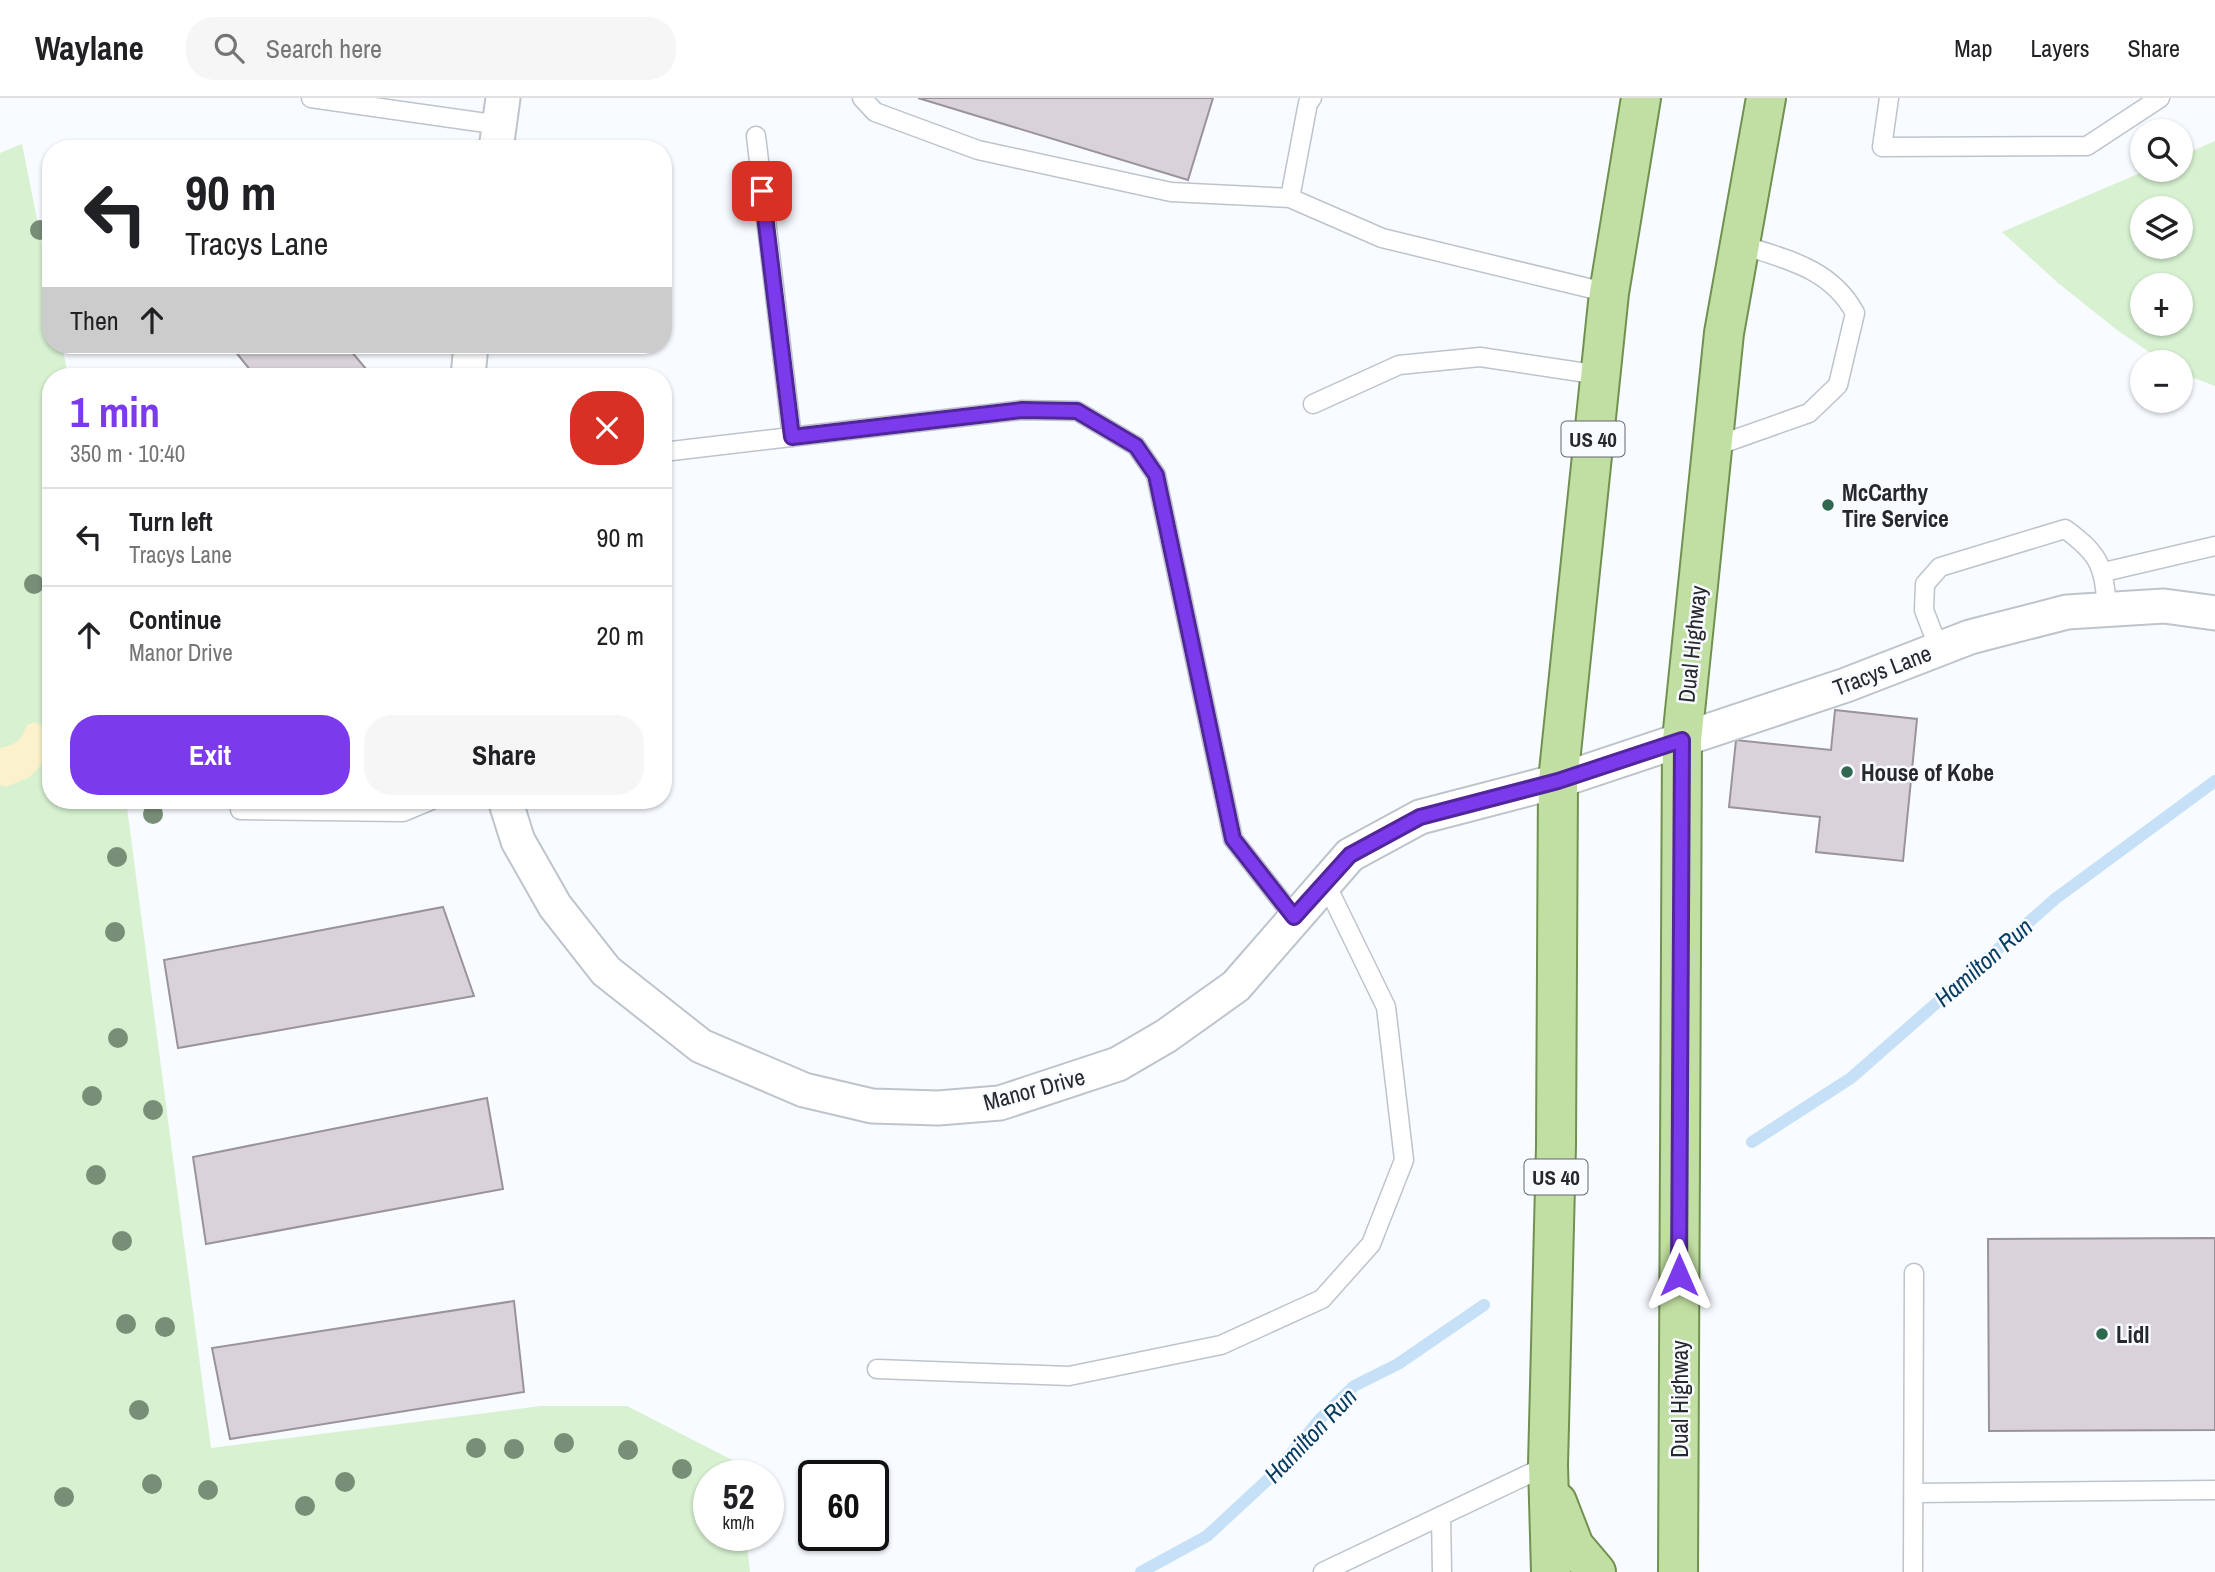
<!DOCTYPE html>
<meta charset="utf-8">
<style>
:root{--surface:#fff;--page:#f6f6f6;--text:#202124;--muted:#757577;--line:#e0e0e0;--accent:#7c3aed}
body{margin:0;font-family:"Archivo Narrow",sans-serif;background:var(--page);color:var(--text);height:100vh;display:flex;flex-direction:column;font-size:26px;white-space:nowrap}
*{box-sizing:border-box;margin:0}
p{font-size:23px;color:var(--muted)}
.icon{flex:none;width:38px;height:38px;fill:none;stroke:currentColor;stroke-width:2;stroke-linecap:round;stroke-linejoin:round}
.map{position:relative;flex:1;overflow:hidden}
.details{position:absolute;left:42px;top:270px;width:630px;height:441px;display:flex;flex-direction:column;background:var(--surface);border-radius:28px;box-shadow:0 2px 5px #0004}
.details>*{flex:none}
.hud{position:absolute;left:42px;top:42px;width:630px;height:214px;border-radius:28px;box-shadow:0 2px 5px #0004;background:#fff;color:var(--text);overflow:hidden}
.fabs{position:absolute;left:2130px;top:21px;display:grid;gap:14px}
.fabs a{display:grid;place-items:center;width:63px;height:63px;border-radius:50%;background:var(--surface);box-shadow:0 2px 5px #0004;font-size:35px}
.speed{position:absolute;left:693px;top:1362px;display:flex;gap:14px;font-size:35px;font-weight:700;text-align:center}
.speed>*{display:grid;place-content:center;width:91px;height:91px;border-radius:50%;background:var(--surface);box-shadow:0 2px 5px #0004;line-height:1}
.speed small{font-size:18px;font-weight:400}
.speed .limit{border:4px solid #111;border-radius:10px;background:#fff;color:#111}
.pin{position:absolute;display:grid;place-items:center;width:60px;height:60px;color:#fff;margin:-30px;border-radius:14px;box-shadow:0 4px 10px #0006}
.me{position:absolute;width:77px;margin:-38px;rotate:0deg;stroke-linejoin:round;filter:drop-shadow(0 0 5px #0008)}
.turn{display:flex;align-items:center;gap:24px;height:147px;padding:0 28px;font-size:32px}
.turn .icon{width:91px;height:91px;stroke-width:2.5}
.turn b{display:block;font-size:49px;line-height:60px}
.then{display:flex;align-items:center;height:66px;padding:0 28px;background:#0003;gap:14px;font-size:26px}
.round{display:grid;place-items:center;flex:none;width:74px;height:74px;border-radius:28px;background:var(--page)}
.summary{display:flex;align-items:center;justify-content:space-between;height:119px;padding:0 28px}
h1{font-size:42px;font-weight:800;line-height:52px;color:var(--accent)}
.cta{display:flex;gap:14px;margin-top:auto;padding:14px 28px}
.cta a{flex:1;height:80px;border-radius:28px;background:var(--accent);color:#fff;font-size:28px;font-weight:800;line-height:80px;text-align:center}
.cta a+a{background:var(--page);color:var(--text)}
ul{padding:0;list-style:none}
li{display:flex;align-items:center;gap:21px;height:98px;padding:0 28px;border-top:2px solid var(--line)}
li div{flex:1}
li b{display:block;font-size:26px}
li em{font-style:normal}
header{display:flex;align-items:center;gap:42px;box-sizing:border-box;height:98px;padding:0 35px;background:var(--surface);border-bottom:2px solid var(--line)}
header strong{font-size:33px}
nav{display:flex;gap:38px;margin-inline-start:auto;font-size:24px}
.search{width:490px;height:63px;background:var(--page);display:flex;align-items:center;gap:18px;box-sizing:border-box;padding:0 24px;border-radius:28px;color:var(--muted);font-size:26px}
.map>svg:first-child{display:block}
</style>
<header>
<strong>Waylane</strong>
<div class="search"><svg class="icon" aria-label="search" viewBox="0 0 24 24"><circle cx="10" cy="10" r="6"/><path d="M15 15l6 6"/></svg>Search here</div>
<nav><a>Map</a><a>Layers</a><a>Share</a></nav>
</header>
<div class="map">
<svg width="2215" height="1474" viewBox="0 0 2215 1474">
<rect width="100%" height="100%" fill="#f8fbff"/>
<g fill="#d7f1d1" fill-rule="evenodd">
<path d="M2215 43V288L2181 275 2180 264H2164L2117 232 2058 185 2002 134 2147 72H2180L2181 58ZM2180 110V149H2142V110ZM2180 187V226H2142V187Z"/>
<path d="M22 46 51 191V247H62L68 278H51V702H126L211 1350 541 1308H627L738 1365 739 1377H709V1437H746L750 1474H0V55Z"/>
</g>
<path fill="#fbf1cc" d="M35 624 47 630 48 659 30 679 6 689 0 687V650C18 646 20 643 27 627Z"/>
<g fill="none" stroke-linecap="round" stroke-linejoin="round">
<g stroke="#c6e0f8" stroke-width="12">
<path d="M1752 1044 1851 980 2055 801 2215 683"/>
<path d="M1141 1474 1207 1438 1275 1375 1320 1321 1354 1288 1398 1266 1484 1207"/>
</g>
</g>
<g fill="#d9d2da" stroke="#9a939b" stroke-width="2">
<path d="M918 0H1213L1188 82Z"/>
<path d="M230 247H346L372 278H255Z"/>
<path d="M1835 612 1917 621 1903 763 1816 754 1820 719 1729 709 1736 642 1831 652Z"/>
<path d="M443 809 474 898 178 950 164 862Z"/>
<path d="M487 1000 503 1091 206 1146 193 1059Z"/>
<path d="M2215 1140V1332L1989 1333 1988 1141Z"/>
<path d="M514 1203 524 1294 230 1341 212 1250Z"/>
</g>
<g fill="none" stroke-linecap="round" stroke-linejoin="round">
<defs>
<g id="service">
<path d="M311 0 500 27"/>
<path d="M862 0 875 14 978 52 1171 94 1290 100 1382 140 1609 195"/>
<path d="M1889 0 1882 49 2087 48 2160 0"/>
<path d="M756 38 792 339"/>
<path d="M1290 100 1308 5 1312 0"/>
<path d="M1313 306 1399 267 1480 259 1600 277"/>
<path d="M1713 349 1809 315 1838 287 1855 215C1831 170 1785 161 1739 146"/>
<path d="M663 354 1022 312 1077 313 1136 348 1156 377 1233 741 1294 819"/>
<path d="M2104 474 2215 448"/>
<path d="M1939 551 1924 512 1925 486 1940 469 2065 431C2101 457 2104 469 2107 512"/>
<path d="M240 712 403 714 432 702"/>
<path d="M877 1271 1069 1278 1221 1247 1322 1201 1371 1146 1404 1062 1386 909 1326 786"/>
<path d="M1914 1395 2215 1392"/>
<path d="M1441 1418 1442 1474"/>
<path d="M1323 1474 1548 1367"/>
<path d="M1913 1474 1914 1175"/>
</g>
<g id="minor">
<path d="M496 51 503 0"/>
<path d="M468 278 471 247"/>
<path d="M505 702 518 743 555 808 606 873 701 948 804 992 872 1008 938 1010 1000 1005 1118 966 1166 938 1236 888 1350 757 1420 719 1558 683 1846 587 1970 539 2067 514 2164 508 2215 515"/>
</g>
<g id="primary">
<path d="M1557 1404 1574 1448 1596 1474"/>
<path d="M1551 1474 1548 1367 1556 1048 1558 683 1609 195 1641 0"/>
<path d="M1678 1474 1682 642 1724 235 1766 0"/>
</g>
</defs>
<use href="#service" stroke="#bdc4cc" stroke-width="21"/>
<use href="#minor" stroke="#bdc4cc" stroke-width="37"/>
<use href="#primary" stroke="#719151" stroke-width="42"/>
<use href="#service" stroke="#fff" stroke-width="18"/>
<use href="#minor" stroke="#fff" stroke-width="33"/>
<use href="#primary" stroke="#c2dfa3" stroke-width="38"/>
</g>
<g fill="#798e77">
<circle cx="40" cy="132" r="10"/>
<circle cx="34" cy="486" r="10"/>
<circle cx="153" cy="716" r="10"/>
<circle cx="117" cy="759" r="10"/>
<circle cx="115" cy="834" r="10"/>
<circle cx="118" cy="940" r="10"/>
<circle cx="92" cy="998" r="10"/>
<circle cx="153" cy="1012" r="10"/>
<circle cx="96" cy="1077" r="10"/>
<circle cx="122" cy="1143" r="10"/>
<circle cx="126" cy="1226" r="10"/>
<circle cx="165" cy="1229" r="10"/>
<circle cx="139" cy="1312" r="10"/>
<circle cx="564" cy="1345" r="10"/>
<circle cx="476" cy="1350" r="10"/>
<circle cx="514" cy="1351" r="10"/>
<circle cx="628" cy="1352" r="10"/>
<circle cx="682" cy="1371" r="10"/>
<circle cx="345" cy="1384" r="10"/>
<circle cx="152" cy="1386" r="10"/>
<circle cx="208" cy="1392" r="10"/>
<circle cx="64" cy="1399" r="10"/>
<circle cx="305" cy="1408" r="10"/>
</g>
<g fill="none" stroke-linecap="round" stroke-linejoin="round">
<defs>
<path id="route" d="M762 93 792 339 1022 312 1077 313 1136 348 1156 377 1233 741 1294 819 1350 757 1420 719 1558 683 1682 642 1679 1177"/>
</defs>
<use href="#route" stroke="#51269a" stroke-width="18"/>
<use href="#route" stroke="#7c3aed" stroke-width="12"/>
</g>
<g fill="#30684f" stroke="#f8fbff" stroke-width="2.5">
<circle cx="1828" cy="407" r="7"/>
<circle cx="1847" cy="674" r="7"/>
<circle cx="2102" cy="1236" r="7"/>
</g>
<g text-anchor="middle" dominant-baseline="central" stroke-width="5" stroke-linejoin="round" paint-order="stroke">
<g fill="#f8fbff" stroke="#65676b" stroke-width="2">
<rect x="1561.5" y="323.5" width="63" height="35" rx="5"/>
<rect x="1524.5" y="1061.5" width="63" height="35" rx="5"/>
</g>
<g font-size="21" font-weight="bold" fill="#26282b">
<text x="1593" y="341">US 40</text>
<text x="1556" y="1079">US 40</text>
</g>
<g font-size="23" font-weight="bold" fill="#26282b" stroke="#f8fbff" text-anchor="start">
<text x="1842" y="394">McCarthy<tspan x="1842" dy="26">Tire Service</tspan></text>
<text x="1861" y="674">House of Kobe</text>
<text x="2116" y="1236">Lidl</text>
</g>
<g font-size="23" fill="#26282b" stroke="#f8fbff">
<text transform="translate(1692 546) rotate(-84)">Dual Highway</text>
<text transform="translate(1882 572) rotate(-21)">Tracys Lane</text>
<text transform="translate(1034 991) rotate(-15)">Manor Drive</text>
<text transform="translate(1679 1301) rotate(-90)">Dual Highway</text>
</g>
<g font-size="24" font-style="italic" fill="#073c61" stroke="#f8fbff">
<text transform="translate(1983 864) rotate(-41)">Hamilton Run</text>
<text transform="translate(1310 1337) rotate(-46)">Hamilton Run</text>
</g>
</g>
</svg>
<div class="fabs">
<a><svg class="icon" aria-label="search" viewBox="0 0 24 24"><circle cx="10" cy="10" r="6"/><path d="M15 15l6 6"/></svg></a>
<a><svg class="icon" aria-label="layers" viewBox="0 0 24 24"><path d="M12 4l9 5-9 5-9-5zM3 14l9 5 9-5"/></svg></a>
<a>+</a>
<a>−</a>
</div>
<div class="speed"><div>52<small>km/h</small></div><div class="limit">60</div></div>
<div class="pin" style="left:762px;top:93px;background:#d93025"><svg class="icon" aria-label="arrive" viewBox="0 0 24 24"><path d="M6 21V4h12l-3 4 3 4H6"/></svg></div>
<svg class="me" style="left:1679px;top:1177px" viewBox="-20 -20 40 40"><path d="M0-17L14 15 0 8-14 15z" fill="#7c3aed" stroke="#fff" stroke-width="4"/></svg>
<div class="hud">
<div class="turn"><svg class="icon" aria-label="left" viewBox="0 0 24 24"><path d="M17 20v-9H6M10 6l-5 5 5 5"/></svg><div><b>90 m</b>Tracys Lane</div></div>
<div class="then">Then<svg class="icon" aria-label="ahead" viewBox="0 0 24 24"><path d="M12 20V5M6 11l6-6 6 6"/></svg></div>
</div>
<section class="details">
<div class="summary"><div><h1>1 min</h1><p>350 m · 10:40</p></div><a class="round" style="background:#d93025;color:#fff"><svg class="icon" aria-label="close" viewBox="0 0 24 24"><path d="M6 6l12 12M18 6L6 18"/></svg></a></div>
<ul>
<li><svg class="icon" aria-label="left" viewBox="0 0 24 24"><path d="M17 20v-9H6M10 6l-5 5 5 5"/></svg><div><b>Turn left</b><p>Tracys Lane</p></div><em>90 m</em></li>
<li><svg class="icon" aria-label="ahead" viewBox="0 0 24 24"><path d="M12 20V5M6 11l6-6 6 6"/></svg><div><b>Continue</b><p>Manor Drive</p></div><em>20 m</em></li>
</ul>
<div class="cta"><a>Exit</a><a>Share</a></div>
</section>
</div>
